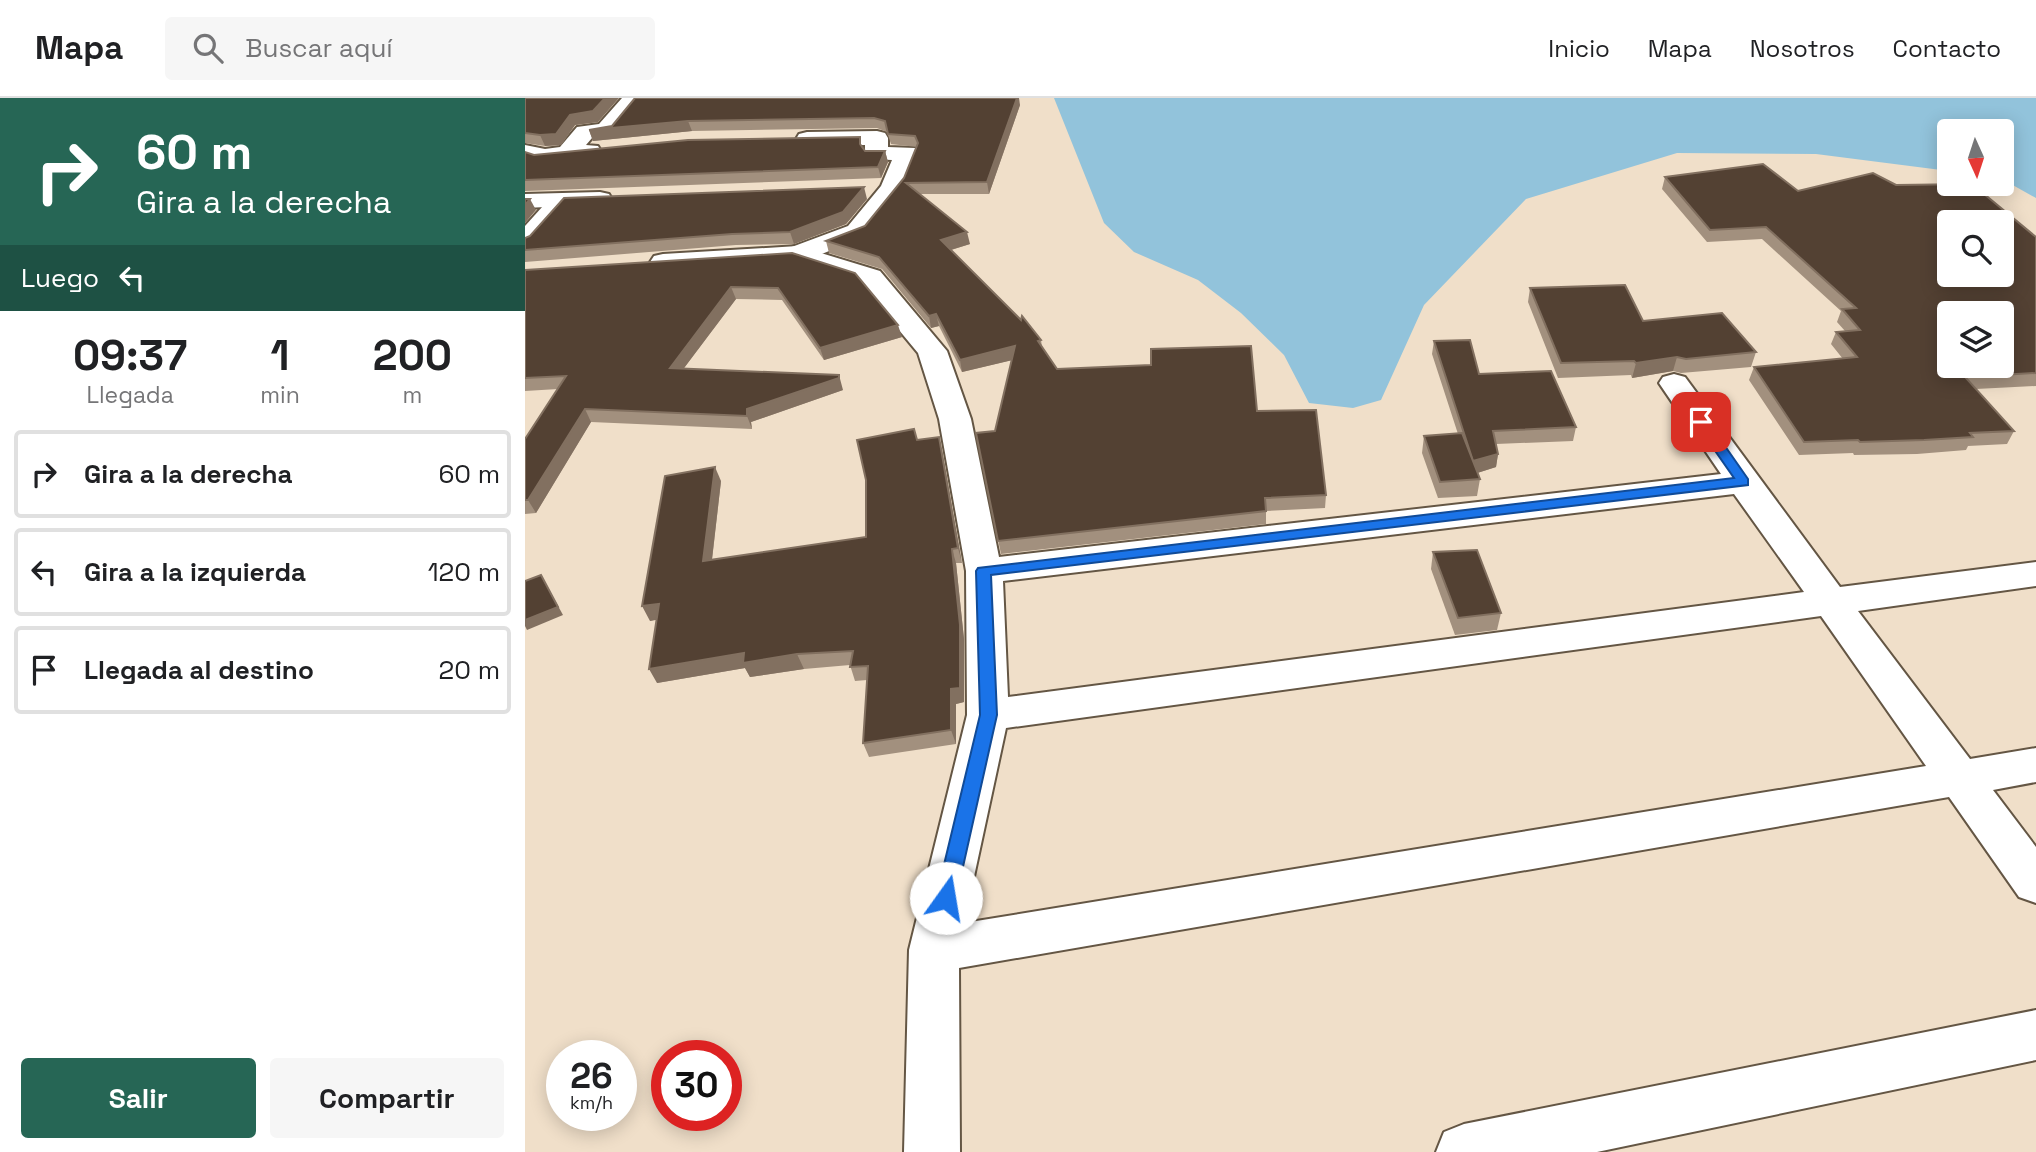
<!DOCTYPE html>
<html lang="es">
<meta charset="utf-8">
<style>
:root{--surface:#fff;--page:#f6f6f6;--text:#202124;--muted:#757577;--line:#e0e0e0;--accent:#266655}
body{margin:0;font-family:"Space Grotesk",sans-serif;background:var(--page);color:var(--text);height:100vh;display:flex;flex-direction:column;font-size:26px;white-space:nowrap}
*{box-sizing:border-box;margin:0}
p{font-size:23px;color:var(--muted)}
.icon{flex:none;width:38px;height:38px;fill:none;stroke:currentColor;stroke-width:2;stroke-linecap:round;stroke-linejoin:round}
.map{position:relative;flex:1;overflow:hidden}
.panel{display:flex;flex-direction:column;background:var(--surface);width:525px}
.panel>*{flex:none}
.guide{background:#266655;color:#fff;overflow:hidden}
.needle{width:46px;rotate:177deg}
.controls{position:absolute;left:1412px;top:21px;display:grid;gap:14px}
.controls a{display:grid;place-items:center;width:77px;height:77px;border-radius:7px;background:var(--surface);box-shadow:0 4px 18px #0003;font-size:35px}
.speed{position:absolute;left:21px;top:942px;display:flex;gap:14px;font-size:35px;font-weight:700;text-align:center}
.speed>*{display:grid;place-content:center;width:91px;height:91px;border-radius:50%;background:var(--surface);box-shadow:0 4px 18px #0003;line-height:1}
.speed small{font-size:18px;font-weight:400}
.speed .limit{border:10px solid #d22;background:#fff;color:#111}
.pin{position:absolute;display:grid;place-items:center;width:60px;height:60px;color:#fff;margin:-30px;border-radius:14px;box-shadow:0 4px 10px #0006}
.me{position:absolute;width:77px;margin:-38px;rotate:13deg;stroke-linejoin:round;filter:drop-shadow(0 0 5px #0008)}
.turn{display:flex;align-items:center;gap:24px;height:147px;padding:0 21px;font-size:32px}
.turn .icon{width:91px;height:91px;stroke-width:2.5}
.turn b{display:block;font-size:49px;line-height:60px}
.then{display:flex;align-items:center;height:66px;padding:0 21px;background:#0003;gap:14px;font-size:26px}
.eta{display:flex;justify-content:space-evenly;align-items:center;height:119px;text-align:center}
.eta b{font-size:42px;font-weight:800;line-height:49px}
.primary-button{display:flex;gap:14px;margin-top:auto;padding:14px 21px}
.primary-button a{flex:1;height:80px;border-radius:7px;background:var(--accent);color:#fff;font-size:28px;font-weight:800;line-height:80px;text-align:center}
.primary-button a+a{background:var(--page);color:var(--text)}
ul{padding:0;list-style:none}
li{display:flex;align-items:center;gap:21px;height:88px;margin:0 14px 10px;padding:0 7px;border:4px solid var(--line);border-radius:7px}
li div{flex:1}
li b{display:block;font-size:26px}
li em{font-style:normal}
header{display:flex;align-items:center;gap:42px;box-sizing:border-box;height:98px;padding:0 35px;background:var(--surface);border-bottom:2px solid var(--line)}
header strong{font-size:33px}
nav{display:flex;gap:38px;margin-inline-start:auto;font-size:24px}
.search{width:490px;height:63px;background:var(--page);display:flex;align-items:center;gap:18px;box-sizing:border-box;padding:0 24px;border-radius:7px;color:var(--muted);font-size:26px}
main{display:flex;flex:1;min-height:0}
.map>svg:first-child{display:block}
</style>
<header>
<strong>Mapa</strong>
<div class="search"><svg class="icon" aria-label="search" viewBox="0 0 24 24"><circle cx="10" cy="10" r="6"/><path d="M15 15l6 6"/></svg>Buscar aquí</div>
<nav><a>Inicio</a><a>Mapa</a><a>Nosotros</a><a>Contacto</a></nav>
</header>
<main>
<section class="panel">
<div class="guide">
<div class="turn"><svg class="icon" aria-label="right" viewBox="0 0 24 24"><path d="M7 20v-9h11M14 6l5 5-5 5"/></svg><div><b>60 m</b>Gira a la derecha</div></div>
<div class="then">Luego<svg class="icon" aria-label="left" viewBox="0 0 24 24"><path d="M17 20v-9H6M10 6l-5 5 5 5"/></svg></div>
</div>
<div class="eta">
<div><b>09:37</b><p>Llegada</p></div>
<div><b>1</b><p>min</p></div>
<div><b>200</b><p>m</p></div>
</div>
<ul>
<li><svg class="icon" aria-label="right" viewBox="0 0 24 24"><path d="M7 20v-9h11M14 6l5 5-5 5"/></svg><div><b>Gira a la derecha</b></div><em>60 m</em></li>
<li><svg class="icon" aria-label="left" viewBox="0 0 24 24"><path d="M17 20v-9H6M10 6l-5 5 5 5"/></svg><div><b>Gira a la izquierda</b></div><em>120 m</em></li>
<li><svg class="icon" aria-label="arrive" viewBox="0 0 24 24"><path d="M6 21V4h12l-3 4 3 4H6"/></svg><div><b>Llegada al destino</b></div><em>20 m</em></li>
</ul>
<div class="primary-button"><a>Salir</a><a>Compartir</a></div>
</section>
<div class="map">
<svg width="1511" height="1054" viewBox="0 0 1511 1054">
<rect width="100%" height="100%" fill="#f0dfc9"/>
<path fill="#92c3db" d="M529 0H1511V100L1477 81V33H1424V73L1291 56 1152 55 1001 101 899 207 856 302 828 310 784 305 759 257 716 215 673 182 609 154 579 125Z"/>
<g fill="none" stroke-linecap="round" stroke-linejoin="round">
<defs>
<g id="pedestrian">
<path d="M97 0H119L89 37 67 40 61 47 73 48 76 53 73 58 14 65 0 61V47L20 51 35 49 52 29 74 26Z"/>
<path d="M352 33 360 35 363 40V49L390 50 393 55 379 90 341 138 282 162 273 164 264 162 260 156 264 150 323 128 356 88 367 62 343 61 340 56V47L282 48 274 46 271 41 274 36 282 34Z"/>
<path d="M75 94 84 96 87 101 84 106 0 110V96Z"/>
</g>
<g id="minor">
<path d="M36 96 45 98 48 103 9 148 0 151V128L27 98Z"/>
<path d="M273 148 355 173 422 253 446 321 474 459 1196 376 1134 285 1138 279 1149 276 1160 279 1315 489 1511 464V488L1333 513 1445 661 1511 650V684L1468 692 1511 749V805L1494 799 1424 699 434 870 435 1054H379L384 852 442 617 441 473 414 321 393 255 335 185 271 164 138 172 129 170 125 164 129 158 138 156ZM1209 396 1279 494 483 599 478 483ZM1296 518 1401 668 439 825 481 630Z"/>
<path d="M1511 912V962L1072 1054H911L919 1034 939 1026Z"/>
</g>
</defs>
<use href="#pedestrian" stroke="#645644" stroke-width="4"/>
<use href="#minor" stroke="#645644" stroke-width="4"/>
<use href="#pedestrian" fill="#fff" fill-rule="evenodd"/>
<use href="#minor" fill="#fff" fill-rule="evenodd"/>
</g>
<g fill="#a2907e">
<path d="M0 0 73 24 50 27 36 47 20 48 0 45Z"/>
<path d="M110 0 495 7 464 96H395L445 146 426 152 516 242 517 249 532 271 732 313 801 397 800 410 741 413V426L476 456 451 335 470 333 487 262 437 274 414 228 406 230 357 171 304 155 301 143 340 128 379 80 392 49 366 46 362 34 352 30 167 33 68 43 64 32 87 28Z"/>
<path d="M337 49 340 53H360L363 64 356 80 0 93V54L9 57Z"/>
<path d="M1140 79 1273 93 1371 87 1511 139V288L1451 291 1489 333 1482 346 1443 348 1441 352 1392 356 1329 357 1328 355 1274 357 1224 282 1229 269 1318 261 1306 246 1311 234 1320 233 1312 224 1316 213 1237 141 1182 144 1137 91Z"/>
<path d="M342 101 321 126 269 146 211 147 0 164V140Z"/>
<path d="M267 155 377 239 299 262 257 202 211 201 159 270 318 292 226 324 227 331 66 324 11 415 0 416V341L33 291 0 293V172Z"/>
<path d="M1005 190 1118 223 1231 254 1226 269 1156 275 1148 273 1107 280 1106 277 1033 280 1003 204Z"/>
<path d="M909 243 954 276 1051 329 1048 343 971 346 973 356 971 369 952 375 955 381 952 398 913 400 897 355 899 338 933 336 907 256Z"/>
<path d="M392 342 417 353 437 465H431L439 541V604L431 606V646L344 659 338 645 342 582 330 583 325 567 279 571 225 579 220 570 132 585V521L125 523 196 383 187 462 341 439Z"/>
<path d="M908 454 976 515 972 532 930 537 906 471Z"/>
</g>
<g fill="#827060">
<path d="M80 0H94L73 24 50 27 36 47 20 48 15 37 45 17Z"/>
<path d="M492 0H494L495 7 464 96 462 84Z"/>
<path d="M163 23 167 33 68 43 64 32Z"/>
<path d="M360 53 363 64 356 80 353 69Z"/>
<path d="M339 89 342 101 321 126 269 146 265 134Z"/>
<path d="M5 101 11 112 0 125V107Z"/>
<path d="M442 134 445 146 419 154 416 142Z"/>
<path d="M206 189 211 201 150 282 145 270Z"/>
<path d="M411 216 414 228 406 230 404 218Z"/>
<path d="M373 227 377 239 299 262 295 250Z"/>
<path d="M490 248 492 261 437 274 435 262Z"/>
<path d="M1152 259 1148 273 1107 280 1111 265Z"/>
<path d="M314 277 318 292 226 324 227 331 222 318V311Z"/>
<path d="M60 311 66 324 11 415 3 402Z"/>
<path d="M414 339 417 353 437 465 433 450Z"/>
<path d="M973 356 971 369 946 377 948 363Z"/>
<path d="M190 369 196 383 185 478 178 463Z"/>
<path d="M427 451 431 465 439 541V604L431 606V646L426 632Z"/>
<path d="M16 477 38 517 2 532 0 528V522Z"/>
<path d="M134 506 142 520 125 523 117 508Z"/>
<path d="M219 555 272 556 279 571 225 579 220 570 132 585 124 571Z"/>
</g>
<g fill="#534133" stroke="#827060" stroke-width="2" fill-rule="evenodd">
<path d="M0 0H80L68 13 45 17 31 36 15 37 0 35Z"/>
<path d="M110 0H492L462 84 381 85 442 134 416 142 496 222 497 218 516 242 513 243 532 271 626 267V251L726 248 732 313 791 312 801 397 740 400 741 413 473 443 451 335 470 333 490 248 435 262 411 216 404 218 354 159 301 143 340 128 379 80 393 45 390 38 363 36 360 23 349 20 163 23 64 32 87 28Z"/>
<path d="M335 39V46L340 53H360L353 69 0 82V54L9 57 163 42Z"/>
<path d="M1238 66 1273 93 1348 75 1371 87 1447 86 1511 139V275L1440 279 1489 333 1445 335 1448 339 1399 342 1335 344 1333 342 1279 344 1229 269 1332 259 1311 234 1335 232 1317 211 1331 210 1241 129 1185 132 1140 79ZM1424 124H1477V177H1424ZM1424 215H1477V268H1424Z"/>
<path d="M339 89 318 114 265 134 207 136 0 152V140L5 138 39 100Z"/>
<path d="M0 101H5L0 107Z"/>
<path d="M267 155 330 175 373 227 295 250 253 190 206 189 145 270 314 277V280L222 311V318L60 311 3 402H0V341L41 278 0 280V172Z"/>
<path d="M1100 187 1118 223 1197 215 1231 254 1161 261 1152 259 1111 265 1109 263 1036 265 1005 190Z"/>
<path d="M945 242 954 276 1026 273 1051 329 968 333 973 356 948 363 909 243Z"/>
<path d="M389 331 392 342 414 339 433 450 427 451 435 527V590L426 591V632L338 645 343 568 325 569 328 553 272 556 218 565 219 555 124 571 134 506 117 508 140 378 190 369 178 463 341 439V382L332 342Z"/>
<path d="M937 335 955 381 915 384 899 338Z"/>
<path d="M952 452 976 515 933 520 908 454Z"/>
<path d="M16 477 33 509 0 522V483Z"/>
</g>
<path fill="#1a73e8" stroke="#114b97" stroke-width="2" d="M1176 320 1181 321 1223 381V387L466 477 472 617 431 800 428 806 421 809 414 806 411 800 455 617 451 473 453 470 1209 380 1170 324Z"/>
</svg>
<div class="controls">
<a><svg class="needle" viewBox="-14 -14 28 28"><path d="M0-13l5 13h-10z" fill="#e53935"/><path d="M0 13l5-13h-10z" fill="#757577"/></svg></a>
<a><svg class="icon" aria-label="search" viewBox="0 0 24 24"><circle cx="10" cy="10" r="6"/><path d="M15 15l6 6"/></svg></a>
<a><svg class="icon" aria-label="layers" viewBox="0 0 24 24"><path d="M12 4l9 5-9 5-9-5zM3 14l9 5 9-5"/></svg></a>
</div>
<div class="speed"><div>26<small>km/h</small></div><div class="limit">30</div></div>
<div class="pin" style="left:1176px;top:324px;background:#d93025"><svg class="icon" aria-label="arrive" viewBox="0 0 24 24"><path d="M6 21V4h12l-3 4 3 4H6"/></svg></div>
<svg class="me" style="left:421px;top:800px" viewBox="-20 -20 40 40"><circle r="19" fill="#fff"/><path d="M0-13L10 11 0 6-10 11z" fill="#1a73e8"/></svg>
</div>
</main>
